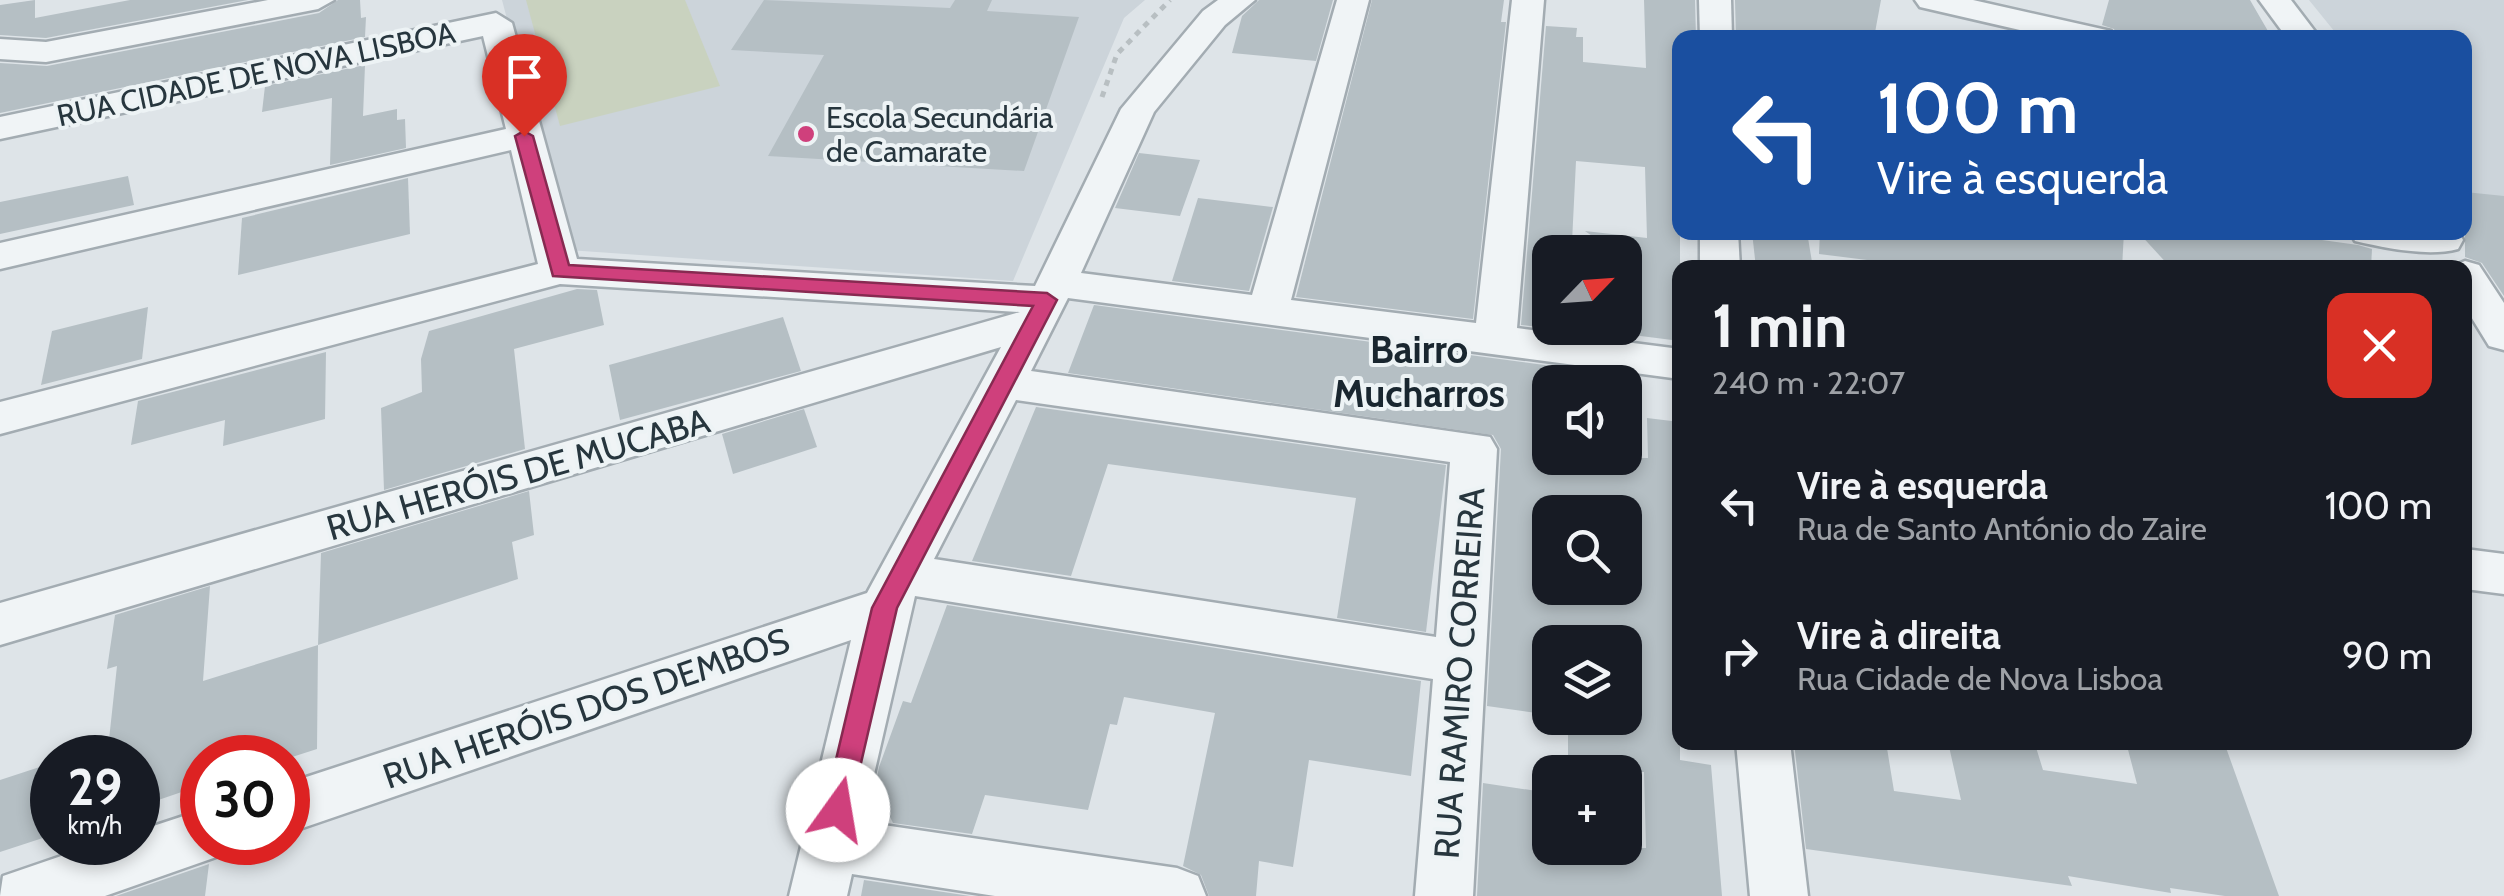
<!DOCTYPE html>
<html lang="pt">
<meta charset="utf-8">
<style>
:root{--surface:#171b24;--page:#242831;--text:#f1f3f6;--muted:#9ea1a6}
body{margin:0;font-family:Cabin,sans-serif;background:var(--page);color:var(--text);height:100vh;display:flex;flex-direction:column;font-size:38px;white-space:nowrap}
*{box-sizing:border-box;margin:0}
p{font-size:32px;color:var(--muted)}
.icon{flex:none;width:55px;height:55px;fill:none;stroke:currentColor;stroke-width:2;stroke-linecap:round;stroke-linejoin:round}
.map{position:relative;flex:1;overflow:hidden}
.panel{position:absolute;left:1672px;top:260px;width:800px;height:490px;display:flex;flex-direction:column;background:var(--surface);border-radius:20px;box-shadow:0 5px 15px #0003}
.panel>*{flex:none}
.guide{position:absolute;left:1672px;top:30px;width:800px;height:210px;border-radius:20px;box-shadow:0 5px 15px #0003;background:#1a4fa0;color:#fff;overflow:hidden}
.needle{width:65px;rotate:65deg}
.tools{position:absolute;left:1532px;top:235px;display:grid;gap:20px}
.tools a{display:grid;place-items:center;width:110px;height:110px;border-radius:20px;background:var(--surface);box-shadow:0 5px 15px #0003;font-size:50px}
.speed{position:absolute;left:30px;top:735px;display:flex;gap:20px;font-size:50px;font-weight:700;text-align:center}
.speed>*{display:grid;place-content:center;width:130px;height:130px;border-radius:50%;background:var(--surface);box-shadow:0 5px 15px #0003;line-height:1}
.speed small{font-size:25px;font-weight:400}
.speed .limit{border:15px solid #d22;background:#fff;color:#111}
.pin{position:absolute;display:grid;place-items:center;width:85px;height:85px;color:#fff;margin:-102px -42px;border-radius:50% 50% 50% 0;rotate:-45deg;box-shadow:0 0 10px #0007}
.pin .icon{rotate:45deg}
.me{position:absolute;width:110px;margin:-55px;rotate:13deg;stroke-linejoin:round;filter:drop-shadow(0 0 8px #0008)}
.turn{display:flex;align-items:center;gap:35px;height:210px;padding:0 40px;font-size:45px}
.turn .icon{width:130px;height:130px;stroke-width:2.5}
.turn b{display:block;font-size:70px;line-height:85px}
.round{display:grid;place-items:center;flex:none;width:105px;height:105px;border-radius:20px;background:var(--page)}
.headline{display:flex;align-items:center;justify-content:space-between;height:170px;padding:0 40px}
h1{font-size:60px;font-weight:700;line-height:75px}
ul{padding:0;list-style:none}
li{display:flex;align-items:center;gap:30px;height:150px;padding:0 40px}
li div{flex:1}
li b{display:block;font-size:38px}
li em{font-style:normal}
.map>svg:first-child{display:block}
</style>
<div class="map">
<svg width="2504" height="896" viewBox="0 0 2504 896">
<rect width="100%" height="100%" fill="#dee4e8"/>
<g fill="#ccd4da">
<path d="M502 0H1145L1124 18 1013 281 568 250Z"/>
<path d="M2309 0H2504V285L2465 224V38L2339 37Z"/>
</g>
<path fill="#c9d2bf" d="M526 0H685L720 86 560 126Z"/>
<g fill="#b5bfc4" fill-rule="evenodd">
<path d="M35 0V18L130 0H248L46 38 0 35V5Z"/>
<path d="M338 0H360L361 18 366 17 365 37 0 113V63L47 66 319 13Z"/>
<path d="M764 0 950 8 955 0H992L987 11 1079 17 1024 171 768 156 824 55 731 50Z"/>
<path d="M1259 0H1333L1316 61 1232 53 1242 16Z"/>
<path d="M1372 0H1504L1501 22H1506L1473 319 1296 297Z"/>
<path d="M1644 0H1695L1696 38H1680V341L1625 334V252H1615L1585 231 1647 238 1645 167 1576 161 1572 242 1550 239V328H1604V335L1521 325 1546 26 1577 28 1576 37H1583V62L1646 68Z"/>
<path d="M1735 0H1881L1874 38H1736Z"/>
<path d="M2109 0H2250L2272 38H2118L2114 29 2102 25Z"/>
<path d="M365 65 363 116 397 109V120L405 119 406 148 330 165 332 98 262 112 265 86Z"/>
<path d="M1139 153 1200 160 1180 216 1115 208Z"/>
<path d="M128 176 134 205 0 234V202Z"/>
<path d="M408 178 410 234 238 275 242 218Z"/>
<path d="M2465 192 2504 196V296L2482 263 2465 257Z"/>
<path d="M1198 198 1273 207 1249 291 1172 281Z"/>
<path d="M1752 232H1807L1813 268H1756Z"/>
<path d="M1820 232H2124L2122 268H1931L1819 254Z"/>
<path d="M2138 232H2265L2358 245 2372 249 2371 268H2171Z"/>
<path d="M577 289 597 290 604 325 514 349 525 449 384 490 381 408 422 392 421 359 429 331Z"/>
<path d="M1094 305 1604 373V382H1550V458H1648L1647 418 1680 422V760L1711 765 1722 896H1477L1483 783 1550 793V848H1646L1644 772H1568V718H1628L1625 642H1550V715L1487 706 1501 449 1493 435 1068 373ZM1550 512H1625V588H1550Z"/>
<path d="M148 307 142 359 41 385 52 331Z"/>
<path d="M783 317 801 371 620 420 609 365Z"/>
<path d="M326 352 325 419 223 446 225 420 131 445 138 401Z"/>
<path d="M1036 407 1446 465 1426 632 1337 618 1356 498 1108 464 1071 576 972 561Z"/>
<path d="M804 409 817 447 733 474 722 434Z"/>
<path d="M529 491 534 535 512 542 518 579 318 645 321 553Z"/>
<path d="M210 586 203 681 318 645 317 749 289 758H202V785L138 807V758H107L117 666 107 669 115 615Z"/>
<path d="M947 605 1421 681 1411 776 1309 760 1293 867 1259 861 1256 896H1209L1201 875 1183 866 1215 713 1124 697 1117 725 1110 724 1088 810 985 795 972 834 893 823 875 787 879 767 903 701 911 703Z"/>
<path d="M1794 742H1886L1894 791 1961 800 1948 742 2035 744 2043 770 2137 784 2126 742H2224L2279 896H2225L2170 888 2171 893 2068 876 2072 886 1806 849Z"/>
<path d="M52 763V835L0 852V780Z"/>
<path d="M209 864 205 896H116Z"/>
<path d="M864 880 970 896H861Z"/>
</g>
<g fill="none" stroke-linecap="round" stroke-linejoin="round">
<defs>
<g id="street">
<path d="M268 0H334L318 9 46 62 0 59V39L46 42Z"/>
<path d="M1218 0H1255L1225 25 1154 112 1081 273 1252 295 1337 0H1369L1291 300 1476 323 1512 0H1544L1517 328 1680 349V379L1068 298 1031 371 1490 437 1497 449 1473 896H1415L1433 679 915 596 863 822 1177 868 1198 876 1206 896H995L852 874 847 896H789L851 640 288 833V783L867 593 1001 347 0 645V603L1020 312 560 284 0 434V402L538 264 511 150 0 269V243L506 129 483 36 0 139V117L496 13 512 23 577 259 1035 286 1121 109 1203 11ZM1016 400 1450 462 1436 637 934 559Z"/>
<path d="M1699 0H1731L1732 38H1700Z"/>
<path d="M1915 0H1973L2111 31 2115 38H2054L1920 7Z"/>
<path d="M2259 0H2291L2320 38H2287Z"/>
<path d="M1700 232H1738L1740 268H1700Z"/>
<path d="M2350 232H2459L2463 240 2458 249C2428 257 2385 248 2355 241Z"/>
<path d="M2465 261 2479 265 2504 303V350L2489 346 2465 307V268H2449Z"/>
<path d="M2465 549 2504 554V594L2465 589Z"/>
<path d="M1736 742H1790L1808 896H1750Z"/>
<path d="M202 810V842H227L222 855 105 896H0L3 876 102 842H138V831Z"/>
</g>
</defs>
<use href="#street" stroke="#a3acb2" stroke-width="5"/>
<path stroke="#b8bfc2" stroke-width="5" stroke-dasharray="6 6" stroke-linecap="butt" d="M1102 97 1117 54 1170 0"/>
<use href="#street" fill="#f0f4f6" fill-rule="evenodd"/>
</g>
<path fill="#cf407c" stroke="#872a51" stroke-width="2.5" d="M524 131 533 136 569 265 1047 293 1057 300 897 608 848 819 838 823 828 819 824 810 872 608 1033 306 553 276 515 136Z"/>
<circle fill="#cf407c" stroke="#edf3f5" stroke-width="4" cx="806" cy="134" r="10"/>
<g text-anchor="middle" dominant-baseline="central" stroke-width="8" stroke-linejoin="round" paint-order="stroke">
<g font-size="30" fill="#27363e" stroke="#edf3f5">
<text transform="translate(256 74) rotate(-12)">RUA CIDADE DE NOVA LISBOA</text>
</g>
<g font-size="30" fill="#27363e" stroke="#edf3f5" text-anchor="start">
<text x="826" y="117">Escola Secundária<tspan x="826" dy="34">de Camarate</tspan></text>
</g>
<g font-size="35" fill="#27363e" stroke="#edf3f5">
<text transform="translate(518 474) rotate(-16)">RUA HERÓIS DE MUCABA</text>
<text transform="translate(1459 673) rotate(-86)">RUA RAMIRO CORREIRA</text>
<text transform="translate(586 708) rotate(-19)">RUA HERÓIS DOS DEMBOS</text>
</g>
<g font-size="38" font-weight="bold" fill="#19262f" stroke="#edf3f5">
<text x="1419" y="349">Bairro<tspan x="1419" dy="44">Mucharros</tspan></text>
</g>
</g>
</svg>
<div class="tools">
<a><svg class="needle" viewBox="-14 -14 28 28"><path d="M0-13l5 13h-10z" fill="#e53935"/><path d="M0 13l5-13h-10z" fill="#9ea1a6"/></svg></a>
<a><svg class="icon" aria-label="sound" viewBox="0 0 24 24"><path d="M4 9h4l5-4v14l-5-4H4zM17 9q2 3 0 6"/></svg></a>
<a><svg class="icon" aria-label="search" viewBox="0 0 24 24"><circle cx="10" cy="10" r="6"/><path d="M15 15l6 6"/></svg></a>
<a><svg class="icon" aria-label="layers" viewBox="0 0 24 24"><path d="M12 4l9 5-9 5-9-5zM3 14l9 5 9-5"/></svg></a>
<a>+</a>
</div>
<div class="speed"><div>29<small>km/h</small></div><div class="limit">30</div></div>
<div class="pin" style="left:524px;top:136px;background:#d93025"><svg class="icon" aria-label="arrive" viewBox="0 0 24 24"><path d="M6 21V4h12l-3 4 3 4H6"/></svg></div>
<svg class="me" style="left:838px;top:810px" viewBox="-20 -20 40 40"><circle r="19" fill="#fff"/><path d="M0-13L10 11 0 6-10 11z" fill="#cf407c"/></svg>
<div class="guide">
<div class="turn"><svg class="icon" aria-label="left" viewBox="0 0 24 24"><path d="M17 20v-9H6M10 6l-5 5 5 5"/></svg><div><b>100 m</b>Vire à esquerda</div></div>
</div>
<section class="panel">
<div class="headline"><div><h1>1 min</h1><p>240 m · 22:07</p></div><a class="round" style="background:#d93025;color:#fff"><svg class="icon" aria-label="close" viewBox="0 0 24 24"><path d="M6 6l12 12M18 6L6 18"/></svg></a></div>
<ul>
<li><svg class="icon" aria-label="left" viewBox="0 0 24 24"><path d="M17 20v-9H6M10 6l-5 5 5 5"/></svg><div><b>Vire à esquerda</b><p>Rua de Santo António do Zaire</p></div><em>100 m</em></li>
<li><svg class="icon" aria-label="right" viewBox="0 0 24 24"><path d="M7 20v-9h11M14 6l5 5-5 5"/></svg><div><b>Vire à direita</b><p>Rua Cidade de Nova Lisboa</p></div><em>90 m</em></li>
</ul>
</section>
</div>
